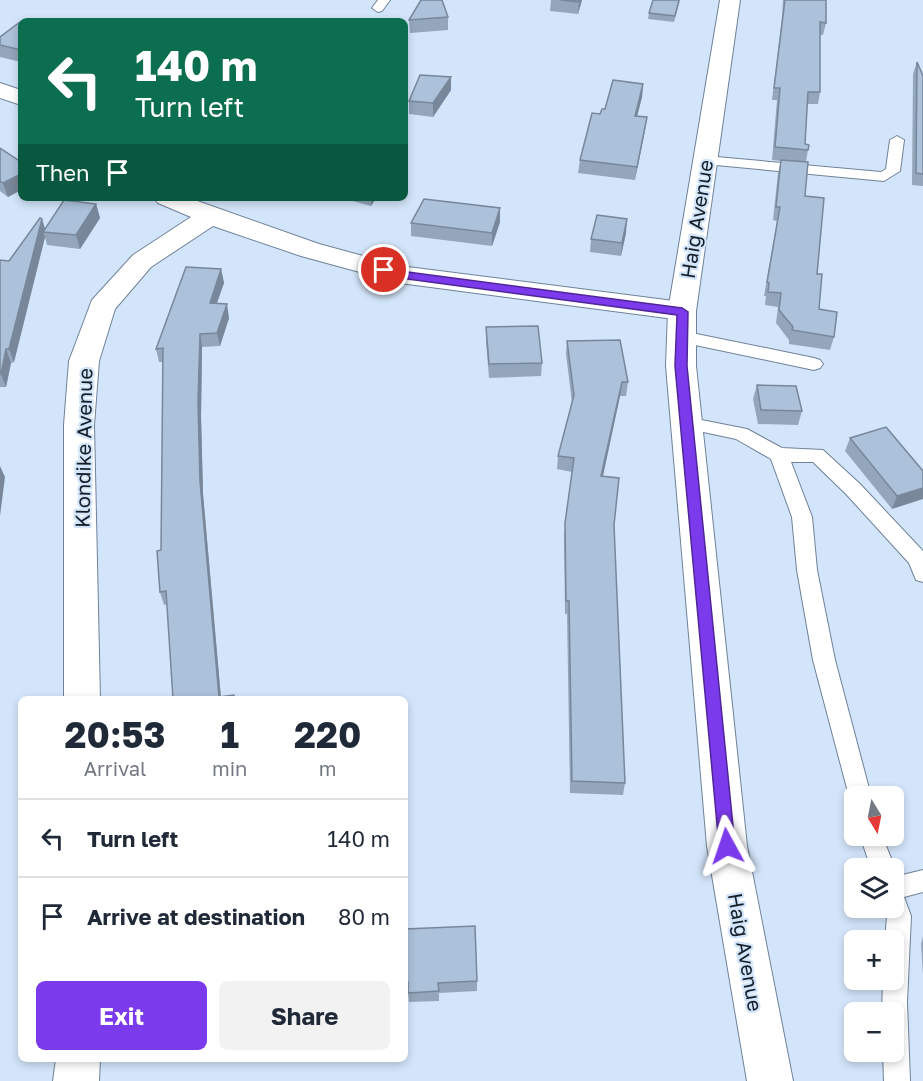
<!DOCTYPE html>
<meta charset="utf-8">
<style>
:root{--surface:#fff;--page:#f2f2f3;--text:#1f2937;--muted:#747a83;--line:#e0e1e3;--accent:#7c3aed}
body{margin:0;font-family:"Golos Text",sans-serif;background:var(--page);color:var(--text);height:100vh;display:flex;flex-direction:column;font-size:22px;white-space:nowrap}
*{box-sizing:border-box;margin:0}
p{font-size:20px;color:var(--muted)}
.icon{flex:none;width:33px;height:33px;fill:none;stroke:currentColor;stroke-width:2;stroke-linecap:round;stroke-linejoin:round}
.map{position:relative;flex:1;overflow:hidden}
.sheet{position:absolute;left:18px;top:696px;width:390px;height:366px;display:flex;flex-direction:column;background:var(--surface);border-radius:9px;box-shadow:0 3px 9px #0003}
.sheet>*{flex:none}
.hud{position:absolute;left:18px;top:18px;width:390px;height:183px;border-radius:9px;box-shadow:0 3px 9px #0003;background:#0b6e4f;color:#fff;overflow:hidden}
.needle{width:39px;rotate:170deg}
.fabs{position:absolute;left:844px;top:786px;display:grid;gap:12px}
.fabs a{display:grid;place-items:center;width:60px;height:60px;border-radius:9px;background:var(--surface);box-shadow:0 3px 9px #0003;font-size:30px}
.pin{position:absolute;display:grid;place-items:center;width:51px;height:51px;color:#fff;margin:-26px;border:3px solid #fff;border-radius:50%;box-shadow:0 2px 6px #0007}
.me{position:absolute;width:66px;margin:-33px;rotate:355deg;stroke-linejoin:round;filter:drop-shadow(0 0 4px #0008)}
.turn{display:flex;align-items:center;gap:21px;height:126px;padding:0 18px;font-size:27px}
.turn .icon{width:78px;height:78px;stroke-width:2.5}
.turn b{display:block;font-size:42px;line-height:51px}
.then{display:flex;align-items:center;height:57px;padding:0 18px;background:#0003;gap:12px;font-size:22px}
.eta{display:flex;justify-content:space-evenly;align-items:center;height:102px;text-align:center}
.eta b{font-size:36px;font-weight:700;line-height:42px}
.button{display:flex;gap:12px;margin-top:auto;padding:12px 18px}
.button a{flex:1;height:69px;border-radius:9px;background:var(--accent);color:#fff;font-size:24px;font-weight:700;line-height:69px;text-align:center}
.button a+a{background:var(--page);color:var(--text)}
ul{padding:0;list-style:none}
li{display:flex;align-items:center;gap:18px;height:78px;padding:0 18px;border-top:2px solid var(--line)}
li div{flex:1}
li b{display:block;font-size:22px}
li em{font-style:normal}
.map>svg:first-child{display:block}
</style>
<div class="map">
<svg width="923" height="1081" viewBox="0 0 923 1081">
<rect width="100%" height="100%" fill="#d3e5fa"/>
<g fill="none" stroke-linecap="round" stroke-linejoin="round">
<defs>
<g id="service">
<path d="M378 0H390L382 11 378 12 372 8Z"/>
<path d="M897 136 904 140 900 171 884 181 705 164 698 160 705 156 881 172 886 169 890 140Z"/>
<path d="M682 331 814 358 820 360 823 364 820 368 814 370 676 341 674 337 676 333Z"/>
<path d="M686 417 747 429 782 448 823 450 860 484 923 551V582L916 580 909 563 846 494 813 462H791L812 517 817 570 835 660 871 796H855V804L849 796 813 660 797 570 792 517 771 459 736 439 680 427 677 423 680 419Z"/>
<path d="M860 836H882L895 868 894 870 871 868Z"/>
<path d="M923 870V892L904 897 911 916 907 1002 910 1081H884L883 1052H894V1012H882L883 980H894V940H885L887 916 884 908H894V877Z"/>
</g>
<g id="minor">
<path d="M0 83 21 90V105L0 98Z"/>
<path d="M154 198H189L319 244 400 266 682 302 692 305 696 311 692 317 682 320 400 283 301 256 213 226 151 267 115 309 99 361 94 425 100 699H64V425L69 361 92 300 133 255 191 217 158 203Z"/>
<path d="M56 1059H100L99 1081H53Z"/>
</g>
<path id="tertiary" d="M720 0H740L696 311V366L747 846 793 1081H747L707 846 666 366 668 311Z"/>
</defs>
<use href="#service" stroke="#6e8299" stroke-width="2"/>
<use href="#minor" stroke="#6e8299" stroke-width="2"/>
<use href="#tertiary" stroke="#6e8299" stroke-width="2"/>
<use href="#service" fill="#fff" fill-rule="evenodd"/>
<use href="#minor" fill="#fff" fill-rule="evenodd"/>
<use href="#tertiary" fill="#fff" fill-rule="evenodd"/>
</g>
<g fill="#94a6bb">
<path d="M551 0H582L578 14 550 11Z"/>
<path d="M680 0 674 22 648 19 649 13Z"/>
<path d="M783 0H826V23L823 35H820V92L818 104H807L805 144 808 150 806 162 805 196 817 274 819 309 834 337 830 350 789 344V340L776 323 778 307 765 305 766 296H764L777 221 773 220 778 173 781 161 772 160 777 100H772L782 17Z"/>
<path d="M448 17V30L410 33 409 20Z"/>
<path d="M21 22V62L0 57V37Z"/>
<path d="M917 62 923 76V186L912 185 913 74Z"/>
<path d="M451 77V90L433 117 409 114V101Z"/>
<path d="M643 84 642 97 637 116 645 130 635 180 578 173 580 160 600 114 605 109Z"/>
<path d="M0 148 21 162V190L8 197 0 191Z"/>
<path d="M341 198H376L371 206Z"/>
<path d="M96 204 100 218 80 249 47 245 45 237 14 362 11 363 6 387H0V260L9 261 42 219 45 229Z"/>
<path d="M500 222 492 246 411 236V223Z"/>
<path d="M626 233 621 256 590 252 591 239Z"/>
<path d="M221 269 224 283 217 303 229 318 220 346 202 347 201 416 203 494 221 697 235 699H173L167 604 164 605 160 592 161 550 163 362H159L156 349Z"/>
<path d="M486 327 542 363 541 376 489 378 486 341Z"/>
<path d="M567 341 628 382 626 396H620L603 476 614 525 625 783 623 795 570 793 567 614H565L564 536 572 472 557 469 558 456 572 403 566 354Z"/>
<path d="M757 385 802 411 798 425 758 424 753 399Z"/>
<path d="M850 438 923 471 892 509 845 451Z"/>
<path d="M405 929 477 981V991L439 993V1001L409 1002 408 992H405Z"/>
<path d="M923 936V975L921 944Z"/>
</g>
<g fill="#788799">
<path d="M579 0H582L578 14 579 2Z"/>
<path d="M451 77V90L433 117V103Z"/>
<path d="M643 84 642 97 634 129 635 116Z"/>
<path d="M647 117 645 130 635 180 637 167Z"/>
<path d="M21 174V190L8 197 3 183Z"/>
<path d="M371 198H376L371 206Z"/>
<path d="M96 204 100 218 80 249 76 235Z"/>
<path d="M500 208V222L492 246V233Z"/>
<path d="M42 219 46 232H43L45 237 14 362 9 349Z"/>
<path d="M627 219 626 233 621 256 622 243Z"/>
<path d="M221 269 224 283 212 316 210 303Z"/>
<path d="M227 304 229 318 220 346 217 333Z"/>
<path d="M200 334 202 347 201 416 203 494 221 699H219L200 481 198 402Z"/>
<path d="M6 349 11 363 6 387 1 374Z"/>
<path d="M622 382 620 396 600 489 601 476Z"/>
<path d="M0 466 5 477 0 516Z"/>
<path d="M923 488V499L892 509 897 496Z"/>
</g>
<g fill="#acc1da" stroke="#788799" stroke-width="1.5">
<path d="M421 0H442L448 17 409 20Z"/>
<path d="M561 0H579V2Z"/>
<path d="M653 0H679L675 16 649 13Z"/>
<path d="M785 0H826V23L820 22V92H808L805 144 809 145 808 150 775 147 780 88H774Z"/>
<path d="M20 22H21V50L0 45V37Z"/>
<path d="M917 62 923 76V174L916 173Z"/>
<path d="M420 75 451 77 433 103 409 101Z"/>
<path d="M613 80 643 84 635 116 647 117 637 167 580 160 592 113 600 114 602 109H605Z"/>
<path d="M0 148 21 162V174L3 183 0 181Z"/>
<path d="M781 160 808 162 805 196 824 198 817 274H822L819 309 837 312 834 337 792 330 793 327 779 310 781 293 768 292 769 283 767 282 780 207H776Z"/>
<path d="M424 199 500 208 492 233 411 223Z"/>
<path d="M64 200 96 204 76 235 43 232Z"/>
<path d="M597 215 627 219 622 243 591 239Z"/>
<path d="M40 218 42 219 9 349H6L1 374H0V260L9 261Z"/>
<path d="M186 267 221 269 210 303 227 304 217 333 200 334 198 402 200 481 219 697 234 695V699H173L166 591 160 592 157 551 161 550 163 348 156 349Z"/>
<path d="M538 326 542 363 489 364 486 327Z"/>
<path d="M620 340 628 382H622L601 476 619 478 614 525 625 783 572 781 569 601H566L565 523 574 458 558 456 574 395 567 341Z"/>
<path d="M757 385 796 386 802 411 761 410Z"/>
<path d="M886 427 923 471V488L897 496 850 438Z"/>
<path d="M475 926 477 981 438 983 439 991 408 993V982H405V929Z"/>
</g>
<path fill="#7c3aed" stroke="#51269a" stroke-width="1.5" d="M384 267 400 271 682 308 688 312 687 366 735 846 733 852 727 854 721 852 719 846 675 366 677 315 400 278 380 272V268Z"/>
<g text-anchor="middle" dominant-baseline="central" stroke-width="4.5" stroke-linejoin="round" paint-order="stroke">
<g font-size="20" fill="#151d26" stroke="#d3e5fa">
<text transform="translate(696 219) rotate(-81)">Haig Avenue</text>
<text transform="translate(83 448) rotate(-89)">Klondike Avenue</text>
<text transform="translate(746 952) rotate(80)">Haig Avenue</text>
</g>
</g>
</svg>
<div class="fabs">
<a><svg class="needle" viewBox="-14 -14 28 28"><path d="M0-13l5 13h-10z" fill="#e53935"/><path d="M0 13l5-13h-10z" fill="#747a83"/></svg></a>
<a><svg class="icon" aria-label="layers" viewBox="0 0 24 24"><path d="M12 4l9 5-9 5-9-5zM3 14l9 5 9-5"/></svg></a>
<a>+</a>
<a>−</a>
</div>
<div class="pin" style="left:384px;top:270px;background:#d93025"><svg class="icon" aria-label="arrive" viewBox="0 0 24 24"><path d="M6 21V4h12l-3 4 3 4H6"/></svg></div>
<svg class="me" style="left:727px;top:846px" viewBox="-20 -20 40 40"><path d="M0-17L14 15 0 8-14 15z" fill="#7c3aed" stroke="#fff" stroke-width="4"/></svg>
<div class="hud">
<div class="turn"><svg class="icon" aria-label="left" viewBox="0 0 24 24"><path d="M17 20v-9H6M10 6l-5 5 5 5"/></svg><div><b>140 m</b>Turn left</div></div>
<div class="then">Then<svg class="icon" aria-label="arrive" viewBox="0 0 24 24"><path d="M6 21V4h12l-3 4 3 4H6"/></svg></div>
</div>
<section class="sheet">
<div class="eta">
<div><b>20:53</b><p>Arrival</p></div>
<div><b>1</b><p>min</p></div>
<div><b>220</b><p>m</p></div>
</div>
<ul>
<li><svg class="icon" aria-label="left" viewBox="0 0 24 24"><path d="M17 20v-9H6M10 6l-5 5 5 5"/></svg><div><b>Turn left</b></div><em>140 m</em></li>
<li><svg class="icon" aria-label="arrive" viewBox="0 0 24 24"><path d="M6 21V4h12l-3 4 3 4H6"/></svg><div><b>Arrive at destination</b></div><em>80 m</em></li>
</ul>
<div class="button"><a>Exit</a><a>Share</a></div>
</section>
</div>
